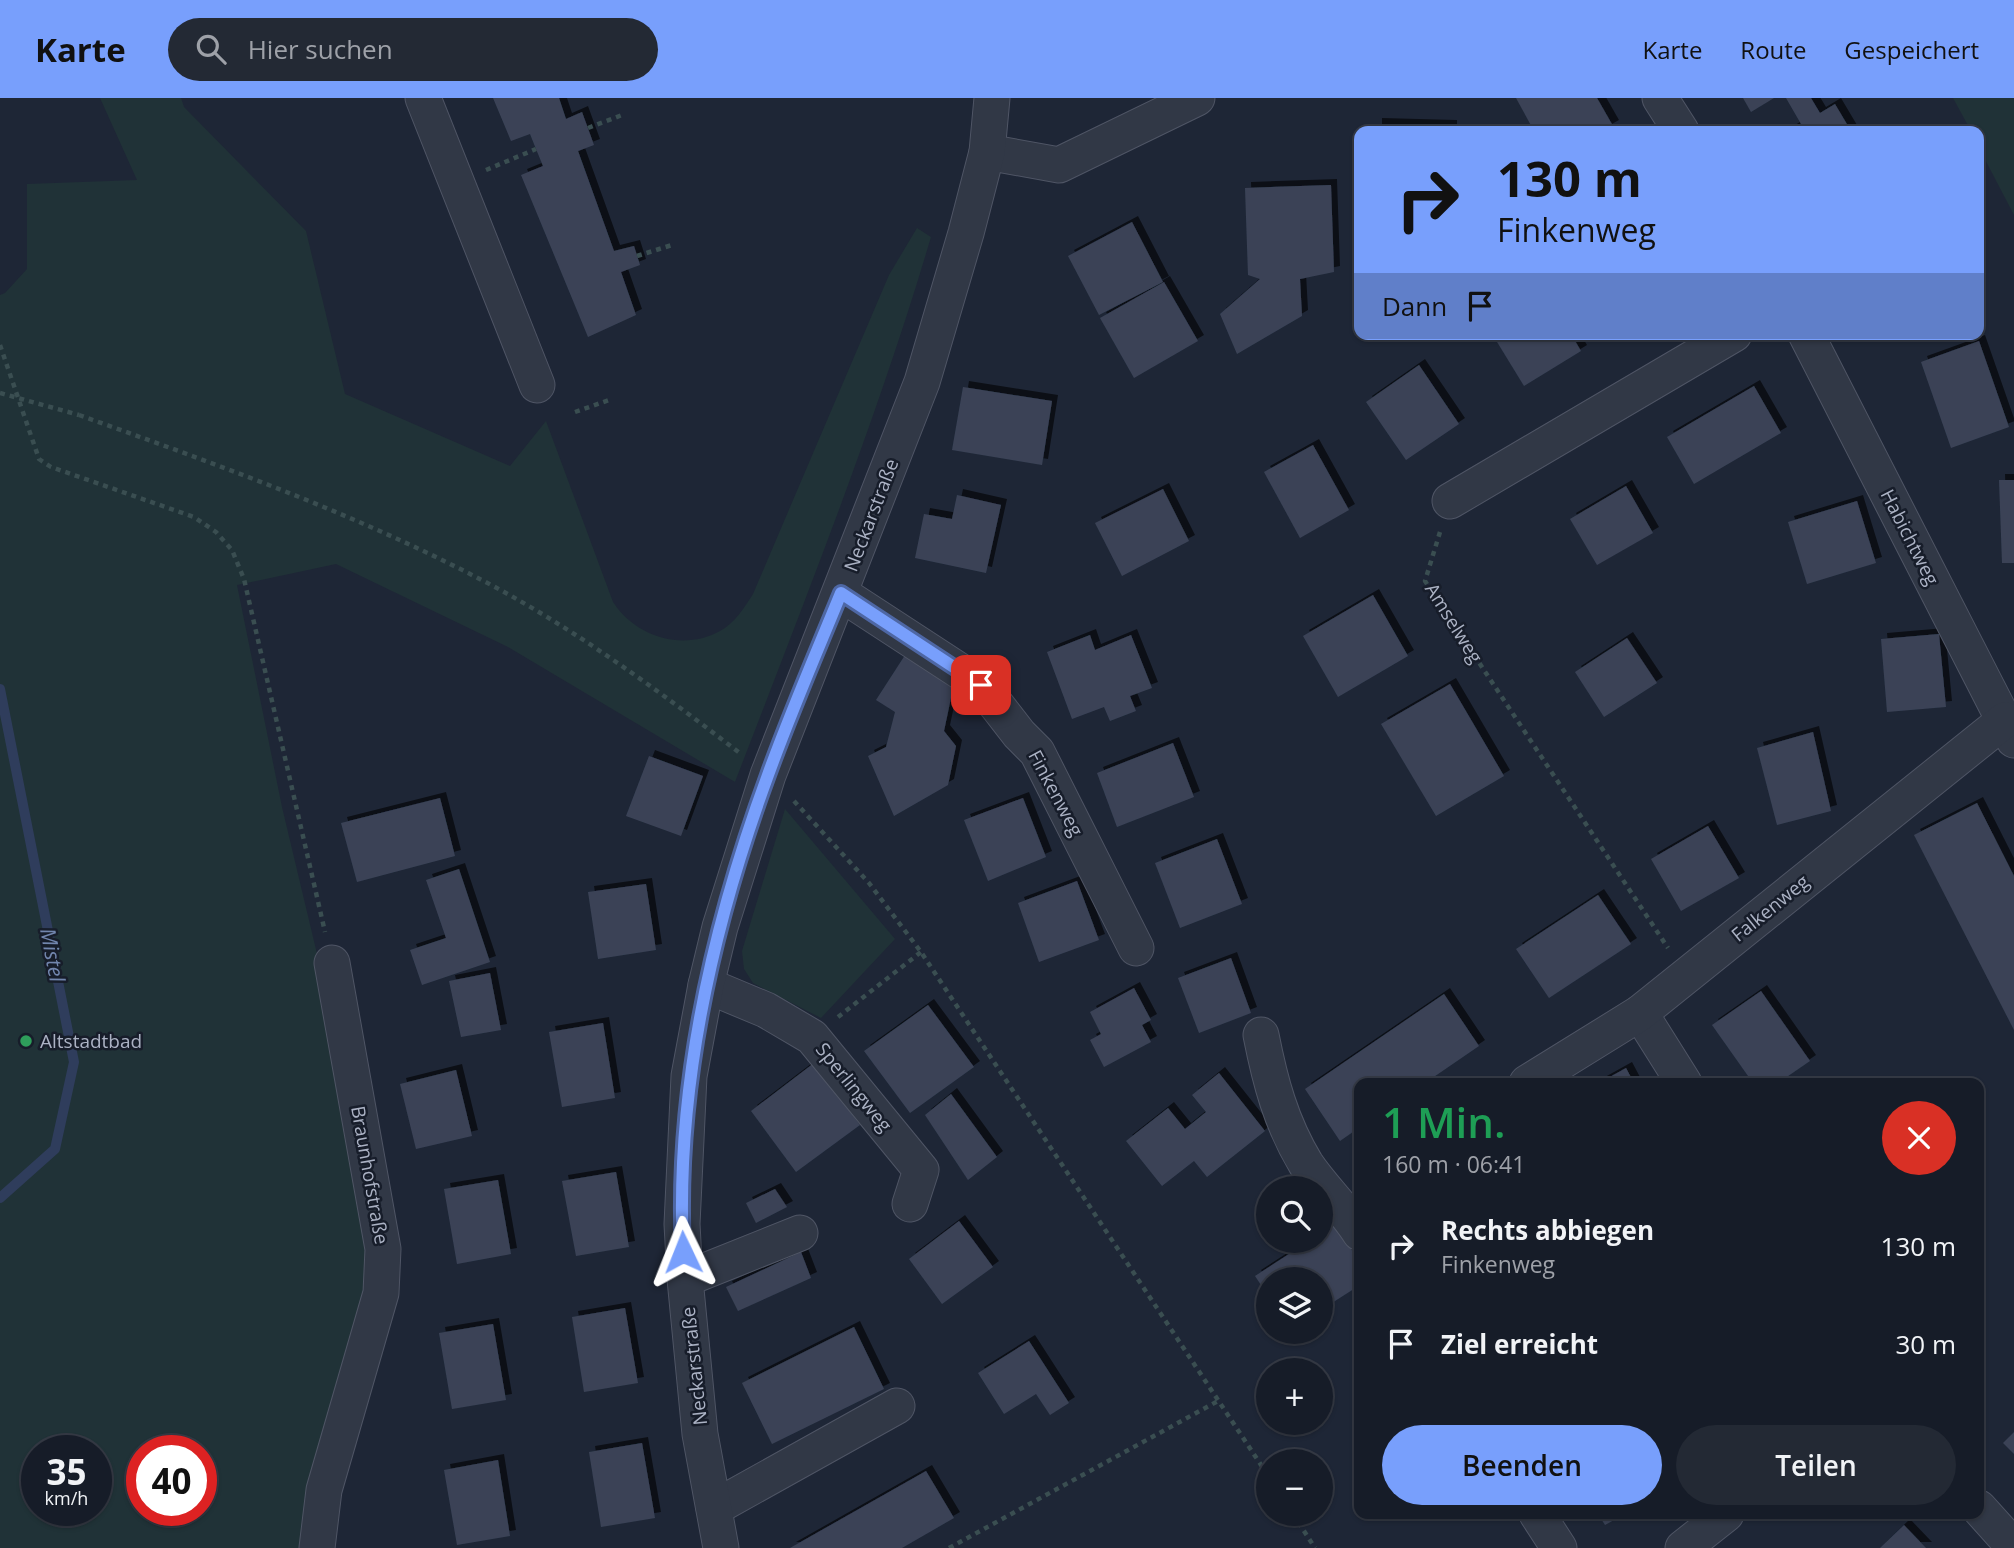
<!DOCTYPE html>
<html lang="de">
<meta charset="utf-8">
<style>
:root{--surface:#161c28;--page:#232934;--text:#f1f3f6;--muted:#9ea1a8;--line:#353a45;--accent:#789ffc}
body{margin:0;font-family:"Open Sans",sans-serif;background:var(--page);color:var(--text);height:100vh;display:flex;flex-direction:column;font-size:26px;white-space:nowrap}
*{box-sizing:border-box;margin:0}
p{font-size:23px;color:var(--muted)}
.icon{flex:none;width:38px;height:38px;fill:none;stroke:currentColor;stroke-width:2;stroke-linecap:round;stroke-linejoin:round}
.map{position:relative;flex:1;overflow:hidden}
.details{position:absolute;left:1354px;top:980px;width:630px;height:441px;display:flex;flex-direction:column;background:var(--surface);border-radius:14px;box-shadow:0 2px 5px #0004,0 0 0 2px var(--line)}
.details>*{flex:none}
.guide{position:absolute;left:1354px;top:28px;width:630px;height:214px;border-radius:14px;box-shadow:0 2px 5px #0004,0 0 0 2px var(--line);background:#789ffc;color:#111;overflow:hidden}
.tools{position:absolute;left:1256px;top:1078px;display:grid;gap:14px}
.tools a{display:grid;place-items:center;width:77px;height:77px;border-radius:50%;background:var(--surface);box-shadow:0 2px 5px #0004,0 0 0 2px var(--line);font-size:35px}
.speed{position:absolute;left:21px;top:1337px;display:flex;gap:14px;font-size:35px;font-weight:700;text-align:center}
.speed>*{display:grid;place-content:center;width:91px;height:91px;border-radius:50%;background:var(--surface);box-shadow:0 2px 5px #0004,0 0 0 2px var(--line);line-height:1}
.speed small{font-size:18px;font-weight:400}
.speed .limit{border:10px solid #d22;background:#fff;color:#111}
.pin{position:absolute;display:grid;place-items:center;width:60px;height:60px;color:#fff;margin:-30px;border-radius:14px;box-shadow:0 4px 10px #0006}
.me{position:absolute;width:77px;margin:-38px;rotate:358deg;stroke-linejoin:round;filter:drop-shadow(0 0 5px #0008)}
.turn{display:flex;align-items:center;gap:24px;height:147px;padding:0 28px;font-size:32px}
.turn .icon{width:91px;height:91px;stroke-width:2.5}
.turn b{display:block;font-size:49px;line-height:60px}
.then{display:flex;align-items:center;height:66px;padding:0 28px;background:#0003;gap:14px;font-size:26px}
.round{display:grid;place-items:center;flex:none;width:74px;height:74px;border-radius:37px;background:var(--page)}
.head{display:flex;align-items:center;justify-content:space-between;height:119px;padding:0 28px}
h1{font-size:42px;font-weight:600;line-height:52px;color:#1e9e55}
.action{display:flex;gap:14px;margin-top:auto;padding:14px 28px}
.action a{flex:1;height:80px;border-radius:42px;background:var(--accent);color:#111;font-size:28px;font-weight:600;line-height:80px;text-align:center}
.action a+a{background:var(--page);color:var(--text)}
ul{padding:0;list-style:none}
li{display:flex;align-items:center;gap:21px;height:98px;padding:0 28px}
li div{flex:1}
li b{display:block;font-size:26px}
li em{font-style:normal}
header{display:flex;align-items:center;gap:42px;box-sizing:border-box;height:98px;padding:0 35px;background:var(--accent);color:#111}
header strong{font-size:33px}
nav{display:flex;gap:38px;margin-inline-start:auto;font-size:24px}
.search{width:490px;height:63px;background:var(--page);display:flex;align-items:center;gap:18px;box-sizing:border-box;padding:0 24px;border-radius:38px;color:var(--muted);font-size:26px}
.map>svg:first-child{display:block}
</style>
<header>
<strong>Karte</strong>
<div class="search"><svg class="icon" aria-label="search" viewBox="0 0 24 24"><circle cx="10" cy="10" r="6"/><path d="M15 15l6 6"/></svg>Hier suchen</div>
<nav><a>Karte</a><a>Route</a><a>Gespeichert</a></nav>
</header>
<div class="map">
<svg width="2014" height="1450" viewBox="0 0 2014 1450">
<defs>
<filter id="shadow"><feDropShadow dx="6" dy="-6" stdDeviation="0" flood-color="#0009"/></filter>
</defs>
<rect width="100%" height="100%" fill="#1e2636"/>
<g fill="#203237" fill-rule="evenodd">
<path d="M100 0H181L184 9 306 133 345 296 510 368 546 323 613 504C635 538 682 554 720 533 735 525 744 510 753 496L889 177 917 130 931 139C876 325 804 504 735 684L508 549 336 466 237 487 282 709 318 860 372 1181 306 1450H0V197L5 195 27 171V86L137 82ZM37 1353H96V1412H37ZM142 1353H201V1412H142Z"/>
<path d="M1953 0H2014V117L1979 50V33H1971Z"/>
<path d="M785 711 895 841 821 920 753 885 744 871 742 853Z"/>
</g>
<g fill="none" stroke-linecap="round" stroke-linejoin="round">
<path stroke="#2f3d5c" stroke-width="10" d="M0 591 74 964 55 1051 0 1100"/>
</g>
<g fill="#3a4357" filter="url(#shadow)">
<path d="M493 0H559L566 21 582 14 594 47 578 53 614 153 634 148 640 167 621 174 636 217 588 239 521 77 543 68 536 51 530 36 511 43Z"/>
<path d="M1516 0H1597L1613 28 1604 33H1534Z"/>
<path d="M1743 0H1774L1751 14Z"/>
<path d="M1786 0H1811L1820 15 1835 6 1851 33H1789L1801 26Z"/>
<path d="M1376 26 1451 28V33H1376Z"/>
<path d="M1331 87 1334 174 1300 181 1302 218 1237 256 1220 216 1260 181 1248 177 1245 90Z"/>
<path d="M1132 124 1163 184 1099 217 1068 158Z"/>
<path d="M1164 184 1198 243 1134 280 1100 220Z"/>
<path d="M1499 236H1571L1581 253 1524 288 1494 239Z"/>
<path d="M1979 243 2009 329 1951 350 1921 264Z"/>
<path d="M1419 267 1459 326 1406 362 1366 304Z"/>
<path d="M1754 288 1781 335 1694 386 1667 339Z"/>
<path d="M963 289 1052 303 1042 367 952 352Z"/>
<path d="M1313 347 1349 412 1300 440 1264 374Z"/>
<path d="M1999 382H2014V465H2002Z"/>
<path d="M1626 388 1653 435 1597 467 1570 421Z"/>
<path d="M1163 391 1189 443 1122 478 1095 425Z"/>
<path d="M957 397 1001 407 986 475 915 460 924 416 952 421Z"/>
<path d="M1857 403 1876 465 1807 486 1788 424Z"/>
<path d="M1373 497 1408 558 1338 599 1303 538Z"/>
<path d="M1939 536 1946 609 1887 614 1881 541Z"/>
<path d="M1090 537 1095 552 1131 537 1152 590 1130 598 1136 613 1110 623 1104 609 1072 621 1047 554Z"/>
<path d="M1627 540 1657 585 1604 619 1575 574Z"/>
<path d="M907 554 955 581 944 633 956 648 948 687 894 718 868 658 886 649 895 614 876 602Z"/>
<path d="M1450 586 1504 678 1436 718 1381 626Z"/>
<path d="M1813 634 1831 713 1777 727 1757 650Z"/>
<path d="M1173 645 1194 699 1117 729 1097 675Z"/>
<path d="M649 658 703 678 681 738 626 718Z"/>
<path d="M440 700 455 758 357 784 341 725Z"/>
<path d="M1023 700 1046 759 988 783 964 722Z"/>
<path d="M1977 705 2014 778V932L1914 737Z"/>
<path d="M1708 728 1739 780 1681 813 1651 761Z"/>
<path d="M1217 741 1242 806 1180 830 1155 765Z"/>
<path d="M459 771 490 864 422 887 410 852 446 840 426 782Z"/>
<path d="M1077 783 1099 842 1039 864 1018 805Z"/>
<path d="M646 786 656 852 598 861 588 794Z"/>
<path d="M1598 797 1631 846 1549 900 1516 851Z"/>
<path d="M1231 860 1251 915 1199 935 1178 880Z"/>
<path d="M490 875 501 932 461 939 449 883Z"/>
<path d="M1134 890 1151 922 1142 927 1151 944 1104 969 1090 942 1101 936 1090 914Z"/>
<path d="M1761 893 1810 963 1778 985H1753L1712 927Z"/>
<path d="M1444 896 1479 948 1425 985H1360V1029L1340 1043 1305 991Z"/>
<path d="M928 907 974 969 910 1015 864 953Z"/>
<path d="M603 925 615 1000 562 1009 549 934Z"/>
<path d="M814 965 860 1027 796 1074 751 1013Z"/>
<path d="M1626 970 1634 985H1599Z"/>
<path d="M456 972 472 1038 416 1051 400 986Z"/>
<path d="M1219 975 1265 1033 1207 1079 1194 1063 1162 1088 1126 1043 1168 1010 1185 1031 1206 1014 1192 997Z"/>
<path d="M951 996 997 1059 968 1082 925 1017Z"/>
<path d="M616 1074 629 1149 576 1158 562 1083Z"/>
<path d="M498 1082 511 1156 457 1166 444 1091Z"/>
<path d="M775 1091 787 1109 756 1125 746 1105Z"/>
<path d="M959 1123 993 1169 942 1206 909 1161Z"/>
<path d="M1335 1126 1360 1165V1187L1321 1212V1181H1269V1199L1255 1178 1309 1143H1321V1135Z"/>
<path d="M801 1154 811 1180 738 1213 726 1189Z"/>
<path d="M625 1210 638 1285 584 1294 572 1219Z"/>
<path d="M493 1226 506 1302 452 1311 439 1235Z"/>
<path d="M854 1229 884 1291 772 1346 742 1285Z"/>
<path d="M1029 1243 1069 1305 1050 1317 1036 1296 1004 1316 978 1275Z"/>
<path d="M2014 1334V1356L2003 1345Z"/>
<path d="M642 1345 655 1420 601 1429 589 1354Z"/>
<path d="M498 1362 510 1438 457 1447 444 1372Z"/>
<path d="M926 1373 954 1420 902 1450H790Z"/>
<path d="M1598 1416H1625L1605 1427Z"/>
<path d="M1904 1427 1926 1450H1880Z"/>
</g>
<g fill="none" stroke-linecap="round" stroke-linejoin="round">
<defs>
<g id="minor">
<path d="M423 0 537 287"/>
<path d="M1660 0 1681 33"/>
<path d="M987 54 1059 67 1197 0"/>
<path d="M1806 236 2014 642"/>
<path d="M1450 403 1734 236"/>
<path d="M840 495 981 587 1019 636 1037 654 1136 850"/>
<path d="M706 887 766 912 812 939 921 1072 910 1106"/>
<path d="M1640 915 1684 985"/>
<path d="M1261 937C1270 983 1281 1025 1306 1066 1322 1090 1344 1110 1360 1135"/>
<path d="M1527 985 1640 915 2005 622"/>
<path d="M685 1181 800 1135"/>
<path d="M714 1410 897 1308"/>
<path d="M1979 1410 2014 1449"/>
<path d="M1537 1416 1559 1450"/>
<path d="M317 1450 324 1392 381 1195 383 1151 332 865"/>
<path d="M721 1450 700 1336 685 1181 682 1126 689 978 706 887 720 829 768 677 922 284 966 135 987 54 992 0"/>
<path d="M1683 1450 1726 1416"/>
</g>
</defs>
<use href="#minor" stroke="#4f5565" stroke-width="37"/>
<g stroke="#3a4e51" stroke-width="4.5" stroke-dasharray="5 5" stroke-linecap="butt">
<path d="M588 30 622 17"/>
<path d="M486 72 536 51"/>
<path d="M637 158 672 147"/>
<path d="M0 247 39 361 51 369 194 419 216 434 232 452 244 481 325 834"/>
<path d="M575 314 609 302"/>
<path d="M79 317C221 368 362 418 495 489 582 536 663 596 741 656"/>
<path d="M1440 434 1425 483 1668 850"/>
<path d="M794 703 869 785 921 854 1269 1379"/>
<path d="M838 919 921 854"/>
<path d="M1293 1416 1315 1450"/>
<path d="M949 1450 1218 1303"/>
</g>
<use href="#minor" stroke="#313846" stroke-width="35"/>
<path stroke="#3a4e51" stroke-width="4.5" stroke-dasharray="5 5" stroke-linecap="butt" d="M0 295 79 317"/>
</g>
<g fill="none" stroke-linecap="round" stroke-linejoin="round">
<defs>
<path id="route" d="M683 1154C675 991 712 829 768 677 790 616 816 556 841 495L981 587"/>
</defs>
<use href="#route" stroke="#4e67a4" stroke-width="18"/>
<use href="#route" stroke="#789ffc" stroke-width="12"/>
</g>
<circle fill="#2e9e5b" stroke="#171d2a" stroke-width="2.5" cx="26" cy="943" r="7"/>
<g text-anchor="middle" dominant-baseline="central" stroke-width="5" stroke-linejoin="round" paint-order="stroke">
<g font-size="19" fill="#abb2c4" stroke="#171d2a">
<text transform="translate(871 417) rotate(-69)">Neckarstraße</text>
<text transform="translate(1910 439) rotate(63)">Habichtweg</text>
<text transform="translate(1454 525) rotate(58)">Amselweg</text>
<text transform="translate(1056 695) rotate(62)">Finkenweg</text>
<text transform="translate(1770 810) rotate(-39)">Falkenweg</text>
<text transform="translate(854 989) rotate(51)">Sperlingweg</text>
<text transform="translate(370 1077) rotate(80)">Braunhofstraße</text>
<text transform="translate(694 1268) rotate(-96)">Neckarstraße</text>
</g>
<g font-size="19" fill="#abb2c4" stroke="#171d2a" text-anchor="start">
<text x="40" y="943">Altstadtbad</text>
</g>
<g font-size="21" font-style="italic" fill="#7286ae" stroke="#171d2a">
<text transform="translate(53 857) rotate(79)">Mistel</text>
</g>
</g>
</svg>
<div class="tools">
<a><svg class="icon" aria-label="search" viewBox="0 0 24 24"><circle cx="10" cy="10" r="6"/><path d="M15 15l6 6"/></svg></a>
<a><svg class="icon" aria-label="layers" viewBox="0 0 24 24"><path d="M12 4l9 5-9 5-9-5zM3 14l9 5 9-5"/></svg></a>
<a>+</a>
<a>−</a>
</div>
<div class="speed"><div>35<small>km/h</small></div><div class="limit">40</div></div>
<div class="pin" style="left:981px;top:587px;background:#d93025"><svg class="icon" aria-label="arrive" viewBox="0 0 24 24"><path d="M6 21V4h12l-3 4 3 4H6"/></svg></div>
<svg class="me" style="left:683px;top:1154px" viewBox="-20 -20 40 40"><path d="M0-17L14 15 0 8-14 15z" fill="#789ffc" stroke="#fff" stroke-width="4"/></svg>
<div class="guide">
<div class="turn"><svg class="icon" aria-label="right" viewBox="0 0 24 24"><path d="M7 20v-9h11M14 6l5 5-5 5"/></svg><div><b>130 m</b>Finkenweg</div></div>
<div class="then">Dann<svg class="icon" aria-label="arrive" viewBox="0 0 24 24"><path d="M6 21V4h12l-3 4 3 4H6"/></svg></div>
</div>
<section class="details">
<div class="head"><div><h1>1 Min.</h1><p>160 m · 06:41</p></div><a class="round" style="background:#d93025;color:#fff"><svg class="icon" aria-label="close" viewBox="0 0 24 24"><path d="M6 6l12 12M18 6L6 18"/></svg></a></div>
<ul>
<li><svg class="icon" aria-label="right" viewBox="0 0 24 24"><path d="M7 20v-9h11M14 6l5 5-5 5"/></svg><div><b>Rechts abbiegen</b><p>Finkenweg</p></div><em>130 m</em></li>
<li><svg class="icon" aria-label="arrive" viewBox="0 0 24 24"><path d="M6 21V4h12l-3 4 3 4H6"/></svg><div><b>Ziel erreicht</b></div><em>30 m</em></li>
</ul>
<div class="action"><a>Beenden</a><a>Teilen</a></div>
</section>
</div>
